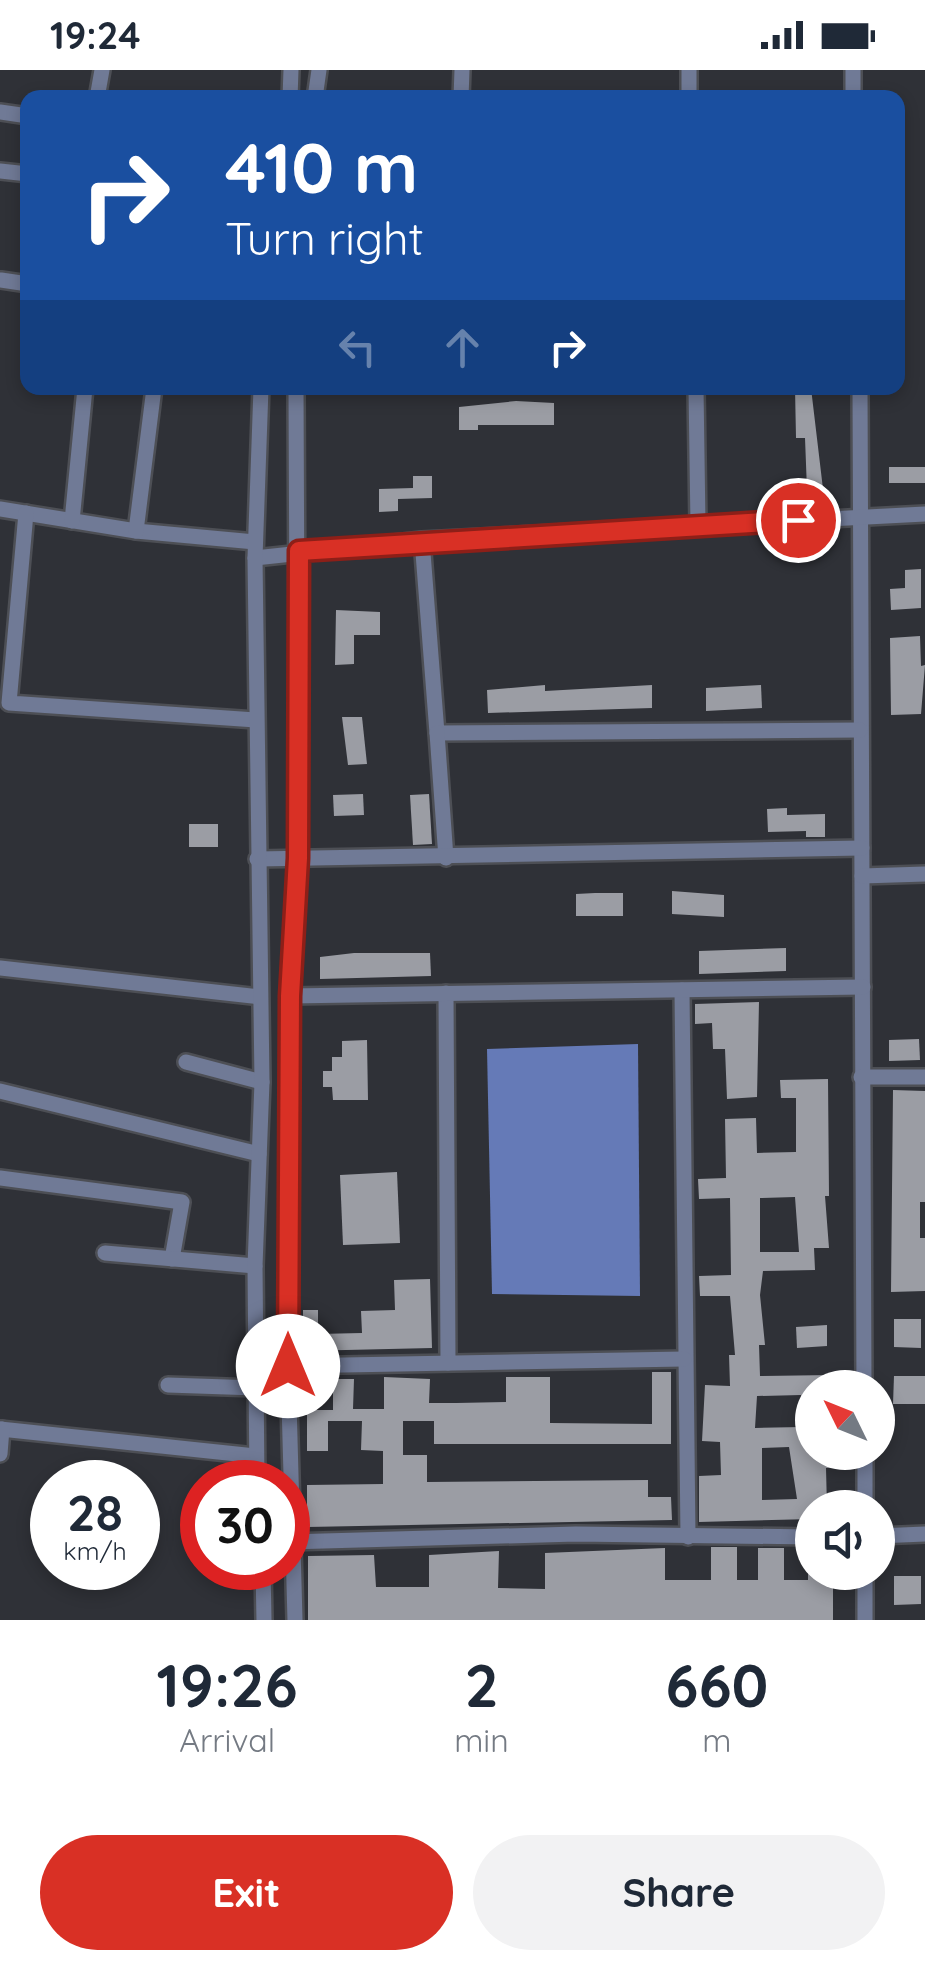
<!DOCTYPE html>
<style>
:root{--surface:#fff;--page:#f2f2f3;--text:#1f2937;--muted:#747a83;--accent:#d93025}
body{margin:0;font-family:Quicksand,sans-serif;background:var(--page);color:var(--text);height:100vh;display:flex;flex-direction:column;font-size:38px;white-space:nowrap}
*{box-sizing:border-box;margin:0}
p{font-size:32px;color:var(--muted)}
.icon{flex:none;width:55px;height:55px;fill:none;stroke:currentColor;stroke-width:2;stroke-linecap:round;stroke-linejoin:round}
.map{position:relative;height:1550px;overflow:hidden}
.sheet{display:flex;flex-direction:column;background:var(--surface);flex:1}
.sheet>*{flex:none}
.top-card{position:absolute;left:20px;top:20px;width:885px;height:305px;border-radius:20px;box-shadow:0 5px 15px #0003;background:#1a4fa0;color:#fff;overflow:hidden}
.needle{width:65px;rotate:313deg}
.controls{position:absolute;left:795px;top:1300px;display:grid;gap:20px}
.controls a{display:grid;place-items:center;width:100px;height:100px;border-radius:50%;background:var(--surface);box-shadow:0 5px 15px #0003;font-size:50px}
.speed{position:absolute;left:30px;top:1390px;display:flex;gap:20px;font-size:50px;font-weight:700;text-align:center}
.speed>*{display:grid;place-content:center;width:130px;height:130px;border-radius:50%;background:var(--surface);box-shadow:0 5px 15px #0003;line-height:1}
.speed small{font-size:25px;font-weight:400}
.speed .limit{border:15px solid #d22;background:#fff;color:#111}
.pin{position:absolute;display:grid;place-items:center;width:85px;height:85px;color:#fff;margin:-42px;border:5px solid #fff;border-radius:50%;box-shadow:0 2px 10px #0007}
.me{position:absolute;width:110px;margin:-55px;rotate:0deg;stroke-linejoin:round;filter:drop-shadow(0 0 8px #0008)}
.turn{display:flex;align-items:center;gap:35px;height:210px;padding:0 40px;font-size:45px}
.turn .icon{width:130px;height:130px;stroke-width:2.5}
.turn b{display:block;font-size:70px;line-height:85px}
.lanes{display:flex;align-items:center;height:95px;padding:0 40px;background:#0003;justify-content:center;gap:50px;direction:ltr}
.lanes .off{opacity:.35}
.eta{display:flex;justify-content:space-evenly;align-items:center;height:170px;text-align:center}
.eta b{font-size:60px;font-weight:700;line-height:70px}
.primary-button{display:flex;gap:20px;margin-top:auto;padding:20px 40px}
.primary-button a{flex:1;height:115px;border-radius:60px;background:var(--accent);color:#fff;font-size:40px;font-weight:700;line-height:115px;text-align:center}
.primary-button a+a{background:var(--page);color:var(--text)}
.status{display:flex;justify-content:space-between;align-items:center;height:70px;padding:0 50px;background:var(--surface);direction:ltr}
.status svg{height:28px;fill:currentColor}
.map>svg:first-child{display:block}
</style>
<div class="status"><b>19:24</b><svg viewBox="0 0 49 12"><path d="M0 12V9h3v3zM5 12V6h3v6zM10 12V3h3v9zM15 12V0h3v12zM26 1h20v11H26zM47 4h2v5h-2z"/></svg></div>
<div class="map">
<svg width="925" height="1550" viewBox="0 0 925 1550">
<rect width="100%" height="100%" fill="#2f3137"/>
<path fill="#657ab7" d="M638 974 640 1226 492 1224 487 979Z"/>
<g fill="#9b9da4" fill-rule="evenodd">
<path d="M795 318H811L823 419 807 420 805 368H796Z"/>
<path d="M516 331 554 333V355H478V360H459V337Z"/>
<rect x="889" y="397" width="36" height="16"/>
<path d="M413 406H432V428L398 429V441L379 442V419L413 418Z"/>
<path d="M921 499V538L891 540 890 519 905 518V500Z"/>
<path d="M336 540 380 542V565H354V594L335 595Z"/>
<path d="M920 566 921 596 925 595 921 644 891 645 890 568Z"/>
<path d="M545 615V621L652 615V638L488 643 487 620Z"/>
<path d="M761 615 762 638 706 641V618Z"/>
<path d="M342 647H362L367 694 348 695Z"/>
<path d="M363 724 364 745 334 746 333 725Z"/>
<path d="M429 724 432 774 413 775 410 725Z"/>
<path d="M787 738V745L825 744V767H806V761L768 762 767 739Z"/>
<rect x="189" y="754" width="29" height="23"/>
<path d="M672 821 724 825V847L672 844Z"/>
<path d="M595 823H623V846H576V824Z"/>
<path d="M786 878V901L699 904V881Z"/>
<path d="M354 883H430L431 906 320 909V887Z"/>
<path d="M759 932 757 1027 727 1029 725 979H713L712 953 695 954V934Z"/>
<path d="M919 969 920 990 889 991V970Z"/>
<path d="M367 970 368 1030H333L332 1017H323V1001H332V987H342V971Z"/>
<path d="M828 1009 829 1126H825L829 1178H814L815 1200 763 1201 760 1225 765 1275H759L760 1306 832 1305V1318H812V1382H831V1398H826L827 1438H812V1449L699 1452V1406L721 1405 720 1372 702 1371 705 1315 730 1316 729 1285H735L730 1226H700L699 1206 731 1205 730 1128 699 1129 698 1109 726 1108 725 1049 756 1048 757 1083 796 1082V1028H781L780 1010ZM795 1127 799 1182H760V1128ZM801 1325 802 1357 755 1358 757 1326ZM789 1377 797 1429 762 1430V1378Z"/>
<path d="M893 1020 925 1021V1132H920V1168H925V1221L891 1222Z"/>
<path d="M397 1102 400 1173 343 1175 340 1105Z"/>
<path d="M430 1209 432 1278 303 1281V1240H318V1264L362 1263 361 1241 395 1240 394 1210Z"/>
<path d="M894 1249H921V1278L894 1277Z"/>
<path d="M827 1255V1276L797 1278 796 1257Z"/>
<path d="M652 1302H671V1374H434V1351H403V1385H427V1412L648 1410V1427H671L672 1450 307 1457V1415L383 1414V1381L361 1380 362 1351H328V1381H307V1340H333V1309H354L353 1339H384V1307L430 1309 429 1333H456L506 1332V1307H550V1353L652 1354Z"/>
<path d="M894 1306H925V1334H893Z"/>
<path d="M711 1477H737V1510H758V1478H784V1510H808V1502H833V1550H308V1486L374 1485 376 1517H429V1485L499 1481 498 1518 545 1519V1483L665 1478V1510H711Z"/>
<path d="M894 1506H921V1534L894 1535Z"/>
</g>
<g fill="none" stroke-linecap="round" stroke-linejoin="round">
<defs>
<g id="minor">
<path d="M689 0V28"/>
<path d="M853 0V28"/>
<path d="M97 28 102 0"/>
<path d="M290 28 291 0"/>
<path d="M315 28 319 0"/>
<path d="M461 28 462 0"/>
<path d="M0 42 28 46"/>
<path d="M0 101 28 104"/>
<path d="M1 210 28 214"/>
<path d="M696 318 698 455"/>
<path d="M860 318 864 1318"/>
<path d="M0 439 136 461 255 472"/>
<path d="M26 443 9 633 256 650"/>
<path d="M72 451 85 318"/>
<path d="M136 461 154 318"/>
<path d="M422 470 437 663 860 660"/>
<path d="M255 488 422 470 925 444"/>
<path d="M437 663 446 788"/>
<path d="M257 789 862 778"/>
<path d="M862 806 925 804"/>
<path d="M0 898 260 927"/>
<path d="M682 920 688 1467"/>
<path d="M446 923 448 1293"/>
<path d="M290 926 863 917"/>
<path d="M186 992 262 1012"/>
<path d="M861 1007H925"/>
<path d="M0 1021 259 1084"/>
<path d="M0 1108 182 1132 172 1189"/>
<path d="M105 1183 255 1196"/>
<path d="M288 1296 684 1289"/>
<path d="M168 1315 257 1318"/>
<path d="M0 1359 256 1386"/>
<path d="M865 1382V1438"/>
<path d="M0 1384 2 1359"/>
<path d="M257 1412 255 1196 262 1012 255 488 261 318"/>
<path d="M878 1466 925 1464"/>
<path d="M288 1472 576 1464 812 1467"/>
<path d="M263 1498 264 1550"/>
<path d="M295 1550 288 1296 290 926 298 788 296 318"/>
<path d="M865 1550V1502"/>
</g>
</defs>
<use href="#minor" stroke="#4d4f55" stroke-width="20"/>
<use href="#minor" stroke="#707a96" stroke-width="15"/>
</g>
<g fill="none" stroke-linecap="round" stroke-linejoin="round">
<defs>
<path id="route" d="M288 1296 290 926 298 788 299 481 798 450"/>
</defs>
<use href="#route" stroke="#8d1f18" stroke-width="25"/>
<use href="#route" stroke="#d93025" stroke-width="18"/>
</g>
</svg>
<div class="controls">
<a><svg class="needle" viewBox="-14 -14 28 28"><path d="M0-13l5 13h-10z" fill="#e53935"/><path d="M0 13l5-13h-10z" fill="#747a83"/></svg></a>
<a><svg class="icon" aria-label="sound" viewBox="0 0 24 24"><path d="M4 9h4l5-4v14l-5-4H4zM17 9q2 3 0 6"/></svg></a>
</div>
<div class="speed"><div>28<small>km/h</small></div><div class="limit">30</div></div>
<div class="pin" style="left:798px;top:450px;background:#d93025"><svg class="icon" aria-label="arrive" viewBox="0 0 24 24"><path d="M6 21V4h12l-3 4 3 4H6"/></svg></div>
<svg class="me" style="left:288px;top:1296px" viewBox="-20 -20 40 40"><circle r="19" fill="#fff"/><path d="M0-13L10 11 0 6-10 11z" fill="#d93025"/></svg>
<div class="top-card">
<div class="turn"><svg class="icon" aria-label="right" viewBox="0 0 24 24"><path d="M7 20v-9h11M14 6l5 5-5 5"/></svg><div><b>410 m</b>Turn right</div></div>
<div class="lanes"><svg class="icon off" aria-label="left" viewBox="0 0 24 24"><path d="M17 20v-9H6M10 6l-5 5 5 5"/></svg><svg class="icon off" aria-label="ahead" viewBox="0 0 24 24"><path d="M12 20V5M6 11l6-6 6 6"/></svg><svg class="icon" aria-label="right" viewBox="0 0 24 24"><path d="M7 20v-9h11M14 6l5 5-5 5"/></svg></div>
</div>
</div>
<section class="sheet">
<div class="eta">
<div><b>19:26</b><p>Arrival</p></div>
<div><b>2</b><p>min</p></div>
<div><b>660</b><p>m</p></div>
</div>
<div class="primary-button"><a>Exit</a><a>Share</a></div>
</section>
